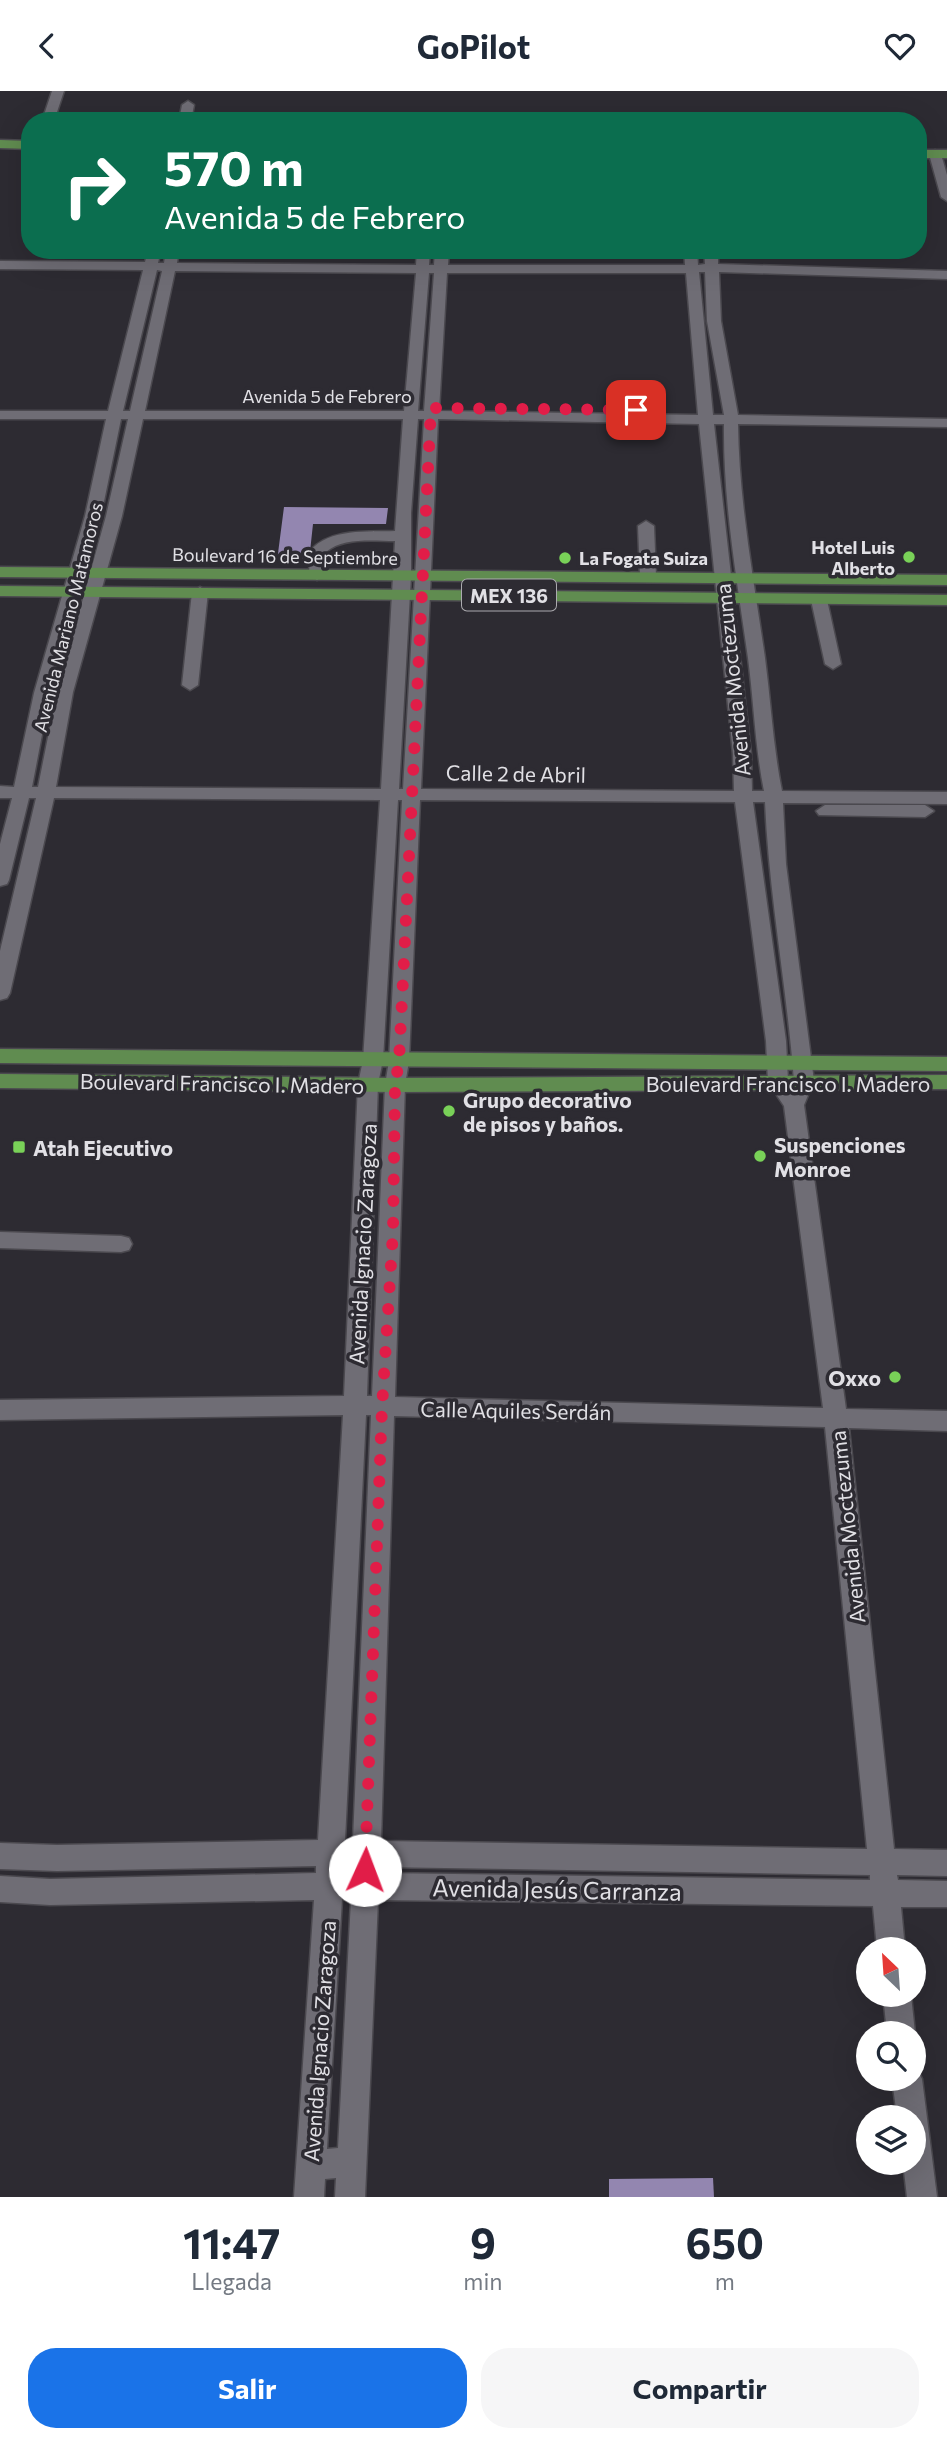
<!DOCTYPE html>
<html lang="es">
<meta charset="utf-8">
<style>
:root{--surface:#fff;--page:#f6f6f7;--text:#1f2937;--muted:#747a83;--accent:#1a73e8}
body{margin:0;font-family:Commissioner,sans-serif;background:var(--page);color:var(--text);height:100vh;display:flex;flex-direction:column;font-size:26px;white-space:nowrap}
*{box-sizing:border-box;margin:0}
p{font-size:23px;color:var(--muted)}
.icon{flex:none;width:38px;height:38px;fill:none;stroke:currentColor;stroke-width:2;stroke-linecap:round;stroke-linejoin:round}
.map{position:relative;height:2106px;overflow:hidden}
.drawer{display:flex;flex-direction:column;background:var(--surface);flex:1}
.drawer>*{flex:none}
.hud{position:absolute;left:21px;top:21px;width:906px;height:147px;border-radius:28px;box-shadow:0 7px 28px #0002;background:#0b6e4f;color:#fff;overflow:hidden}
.needle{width:46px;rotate:335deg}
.fabs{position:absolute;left:856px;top:1846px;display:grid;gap:14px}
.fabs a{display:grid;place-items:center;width:70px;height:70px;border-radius:50%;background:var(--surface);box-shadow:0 7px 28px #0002;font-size:35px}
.pin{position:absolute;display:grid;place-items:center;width:60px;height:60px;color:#fff;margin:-30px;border-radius:14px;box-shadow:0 4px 10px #0006}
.me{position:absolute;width:77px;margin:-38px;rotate:2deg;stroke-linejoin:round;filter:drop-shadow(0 0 5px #0008)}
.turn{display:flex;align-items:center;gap:24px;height:147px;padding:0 28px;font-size:32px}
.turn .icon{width:91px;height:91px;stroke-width:2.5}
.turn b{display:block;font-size:49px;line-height:60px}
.eta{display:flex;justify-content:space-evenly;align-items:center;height:119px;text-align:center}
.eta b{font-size:42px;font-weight:700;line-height:49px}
.button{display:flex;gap:14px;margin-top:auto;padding:14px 28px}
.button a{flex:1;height:80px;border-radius:28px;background:var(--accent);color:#fff;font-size:28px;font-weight:700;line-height:80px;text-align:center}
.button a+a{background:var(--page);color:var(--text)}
header{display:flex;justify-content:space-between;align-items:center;height:91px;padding:0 28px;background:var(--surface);font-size:32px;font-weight:700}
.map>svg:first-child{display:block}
</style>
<header><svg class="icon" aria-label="back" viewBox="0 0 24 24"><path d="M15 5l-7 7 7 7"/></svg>GoPilot<svg class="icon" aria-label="heart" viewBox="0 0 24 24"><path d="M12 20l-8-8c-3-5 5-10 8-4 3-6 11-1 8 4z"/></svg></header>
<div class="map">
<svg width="947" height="2106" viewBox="0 0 947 2106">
<rect width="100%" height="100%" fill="#2d2b32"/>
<g fill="#9386b0">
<path d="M284 416 388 417 386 433H313L309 470H277Z"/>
<path d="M713 2087 714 2106H609V2088Z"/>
</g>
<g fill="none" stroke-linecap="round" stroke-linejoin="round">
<defs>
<g id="minor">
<path d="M52 0H64L54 30H42Z"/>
<path d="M188 10 194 14 191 30H179L182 14Z"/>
<path d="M935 59 941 63 947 84V110L941 106 929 63Z"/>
<path d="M148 159H161L158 172H164L166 159H179L177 172 416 174 417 159H430L429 174H434L435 159H449L448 174H685L684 159H697L698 174 705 173 704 159H718V173L947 180V188L719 181 721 230 738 324 947 328V336L738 333C739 412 754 490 765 567 771 612 773 656 782 700L947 701V713L783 712 786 773 814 990 804 1014 846 1318 947 1320V1340L849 1337 894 1758 947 1759V1785L897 1784 898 1789 947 1790V1816H901L905 1858H877L873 1815 378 1809 365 2106H335L336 2087 325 2088 324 2106H294L314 1809 50 1814 0 1811V1785L50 1788 316 1782V1775L57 1780 0 1778V1752L57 1754 318 1749 343 1324 0 1329V1309L344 1305 358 993 363 969 380 709 54 707 10 902 7 907 0 909V860L36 707H29L9 789 7 793 0 795V753L12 707H0V695L14 696 34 602 85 425 106 328H0V320H108L143 179 0 178V170L145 171ZM157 179 162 180 130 320H123ZM175 180 416 182 404 320H145ZM699 181H705L707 230 724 324H713ZM429 182H434L424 320H418ZM447 182H686L698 324 439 320ZM121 328H128L106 425 57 601 38 696H32L50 602 101 425ZM143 328H403L395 440C368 441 329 437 310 460L309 484 317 489 325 484 326 461C343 446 374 450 395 450L381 698 56 696 73 601 122 425ZM418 328H424L403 698H399L411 485V422ZM438 328 699 333 733 663 734 700 421 698ZM714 333H724C723 412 737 489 748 567 754 612 755 656 764 700H752L751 663ZM398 709H402L389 970 385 994 372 1305H367L378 993 383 969ZM420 709 735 711 766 950 768 991 784 1015 823 1317 395 1306 405 994 409 970ZM753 711H765C769 805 787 897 794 990L792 995 788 990 786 950ZM366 1324H371L353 1749H345ZM394 1325 825 1336 867 1758 381 1750ZM344 1775H352V1782H343ZM380 1776 870 1784V1789L379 1782ZM342 1808 351 1809 338 2057 327 2058Z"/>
<path d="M646 430 654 435 656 485 648 490 640 485 638 435Z"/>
<path d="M200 496 208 501 198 594 190 599 182 594 192 501Z"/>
<path d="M819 504 827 509 841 573 833 578 825 573 811 509Z"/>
<path d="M825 714H925L934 720 925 726 819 724 816 720Z"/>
<path d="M0 1141 121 1145 129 1147 132 1153 129 1159 121 1161 0 1157Z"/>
<path d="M883 1904H911L915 1942 914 1947V1942H887Z"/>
<path d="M914 1976 917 1978 922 1988 937 2106H907L903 2072H914V2026H897L892 1988H914Z"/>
</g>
<g id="major">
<path d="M0 49 30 50V58L0 57Z"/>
<rect x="919" y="59" width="28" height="8"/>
<path d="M0 476 947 484V494L0 486Z"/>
<path d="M0 495 947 504V514L0 505Z"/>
<path d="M0 958 947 966V980L0 972Z"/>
<path d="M0 983 395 987 947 984V998L395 1001 0 997Z"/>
</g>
</defs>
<use href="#minor" stroke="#4b494f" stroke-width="3"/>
<use href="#major" stroke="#4b494f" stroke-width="3"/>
<use href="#minor" fill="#6f6d75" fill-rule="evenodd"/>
<use href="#major" fill="#608c50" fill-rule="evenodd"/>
</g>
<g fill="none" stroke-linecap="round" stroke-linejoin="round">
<path stroke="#e11d48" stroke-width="12" stroke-dasharray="0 21.6" d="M365 1779 382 1316 393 1141 395 994 399 970 431 317 636 319"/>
</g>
<g fill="#79d158" stroke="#2d2b32" stroke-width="2.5">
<circle cx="909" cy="466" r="7"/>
<circle cx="565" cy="467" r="7"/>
<circle cx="449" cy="1020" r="7"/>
<rect x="12" y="1049" width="14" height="14" rx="3.5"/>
<circle cx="760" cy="1065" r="7"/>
<circle cx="895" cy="1286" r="7"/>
</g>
<g text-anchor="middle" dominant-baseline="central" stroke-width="7" stroke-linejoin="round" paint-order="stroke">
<g font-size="18" fill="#e1e0e5" stroke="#2d2b32">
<text x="327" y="305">Avenida 5 de Febrero</text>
<text transform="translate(285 465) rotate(1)">Boulevard 16 de Septiembre</text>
<text transform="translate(68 526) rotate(-76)">Avenida Mariano Matamoros</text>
</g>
<g font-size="18" font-weight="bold" fill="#e1e0e5" stroke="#2d2b32" text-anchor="end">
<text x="895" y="456">Hotel Luis<tspan x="895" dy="21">Alberto</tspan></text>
<text x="579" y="467" text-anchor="start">La Fogata Suiza</text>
</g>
<rect fill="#2d2b32" stroke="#abaaaf" stroke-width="2" x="462" y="488.5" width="94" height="31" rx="5"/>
<g font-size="19" font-weight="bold" fill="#e1e0e5">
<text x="509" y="504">MEX 136</text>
</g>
<g font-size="21" fill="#e1e0e5" stroke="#2d2b32">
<text transform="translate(732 589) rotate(-96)">Avenida Moctezuma</text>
<text transform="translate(516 682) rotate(1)">Calle 2 de Abril</text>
<text transform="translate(222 992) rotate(1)">Boulevard Francisco I. Madero</text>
<text x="788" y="992">Boulevard Francisco I. Madero</text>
<text transform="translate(362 1153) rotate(-87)">Avenida Ignacio Zaragoza</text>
<text transform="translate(516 1319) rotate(1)">Calle Aquiles Serdán</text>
<text transform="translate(847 1436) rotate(-96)">Avenida Moctezuma</text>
<text transform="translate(319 1950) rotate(-86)">Avenida Ignacio Zaragoza</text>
</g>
<g font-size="21" font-weight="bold" fill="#e1e0e5" stroke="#2d2b32" text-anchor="start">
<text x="463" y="1008">Grupo decorativo<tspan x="463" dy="24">de pisos y baños.</tspan></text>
<text x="774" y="1053">Suspenciones<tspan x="774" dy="24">Monroe</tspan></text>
<text x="33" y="1056">Atah Ejecutivo</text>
<text x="881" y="1286" text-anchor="end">Oxxo</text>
</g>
<g font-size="24" fill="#e1e0e5" stroke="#2d2b32">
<text transform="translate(557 1798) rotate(1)">Avenida Jesús Carranza</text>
</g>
</g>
</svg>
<div class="fabs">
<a><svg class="needle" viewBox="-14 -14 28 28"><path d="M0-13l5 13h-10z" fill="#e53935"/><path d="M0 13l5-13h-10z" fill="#747a83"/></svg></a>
<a><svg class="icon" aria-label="search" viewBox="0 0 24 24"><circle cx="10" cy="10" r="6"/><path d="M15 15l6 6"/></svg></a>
<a><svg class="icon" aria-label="layers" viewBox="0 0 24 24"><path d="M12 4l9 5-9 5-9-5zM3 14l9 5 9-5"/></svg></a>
</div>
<div class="pin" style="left:636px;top:319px;background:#d93025"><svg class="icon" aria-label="arrive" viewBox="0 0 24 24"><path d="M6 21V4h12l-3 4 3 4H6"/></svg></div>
<svg class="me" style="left:365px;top:1779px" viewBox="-20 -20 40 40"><circle r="19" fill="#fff"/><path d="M0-13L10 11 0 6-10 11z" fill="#e11d48"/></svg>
<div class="hud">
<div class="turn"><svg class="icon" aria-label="right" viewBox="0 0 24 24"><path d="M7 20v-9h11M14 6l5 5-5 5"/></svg><div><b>570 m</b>Avenida 5 de Febrero</div></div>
</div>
</div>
<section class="drawer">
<div class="eta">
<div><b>11:47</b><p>Llegada</p></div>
<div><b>9</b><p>min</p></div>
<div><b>650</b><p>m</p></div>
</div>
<div class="button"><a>Salir</a><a>Compartir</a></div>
</section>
